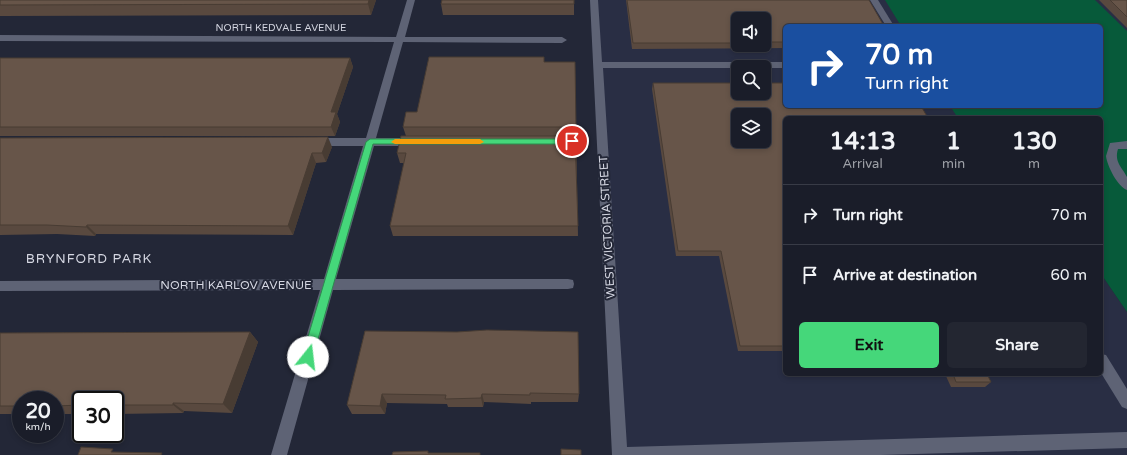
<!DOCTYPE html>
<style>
:root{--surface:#1a1d29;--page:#232631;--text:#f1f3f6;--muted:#9fa2a8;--line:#383b46;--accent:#45d77a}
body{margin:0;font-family:"Varela Round",sans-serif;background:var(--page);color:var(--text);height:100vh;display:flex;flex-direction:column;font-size:15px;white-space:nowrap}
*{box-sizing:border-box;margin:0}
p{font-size:13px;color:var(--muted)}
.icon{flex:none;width:22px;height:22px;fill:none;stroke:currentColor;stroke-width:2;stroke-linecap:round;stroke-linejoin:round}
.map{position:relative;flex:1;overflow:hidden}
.details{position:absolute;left:783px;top:116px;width:320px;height:260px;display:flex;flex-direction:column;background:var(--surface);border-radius:6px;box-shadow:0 2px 6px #0003,0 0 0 1px var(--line)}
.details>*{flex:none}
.hud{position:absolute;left:783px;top:24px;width:320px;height:84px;border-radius:6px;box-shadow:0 2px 6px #0003,0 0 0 1px var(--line);background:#1a4fa0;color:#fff;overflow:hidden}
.buttons{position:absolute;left:731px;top:12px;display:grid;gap:8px}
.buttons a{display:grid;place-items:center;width:40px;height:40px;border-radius:6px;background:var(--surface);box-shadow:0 2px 6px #0003,0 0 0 1px var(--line);font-size:20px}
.speed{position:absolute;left:12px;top:391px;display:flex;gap:8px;font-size:20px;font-weight:700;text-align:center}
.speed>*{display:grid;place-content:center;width:52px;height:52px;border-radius:50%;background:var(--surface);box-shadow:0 2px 6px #0003,0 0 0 1px var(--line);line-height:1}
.speed small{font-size:10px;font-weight:400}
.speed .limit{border:2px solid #111;border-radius:6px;background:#fff;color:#111}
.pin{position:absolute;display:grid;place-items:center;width:34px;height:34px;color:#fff;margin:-17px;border:2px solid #fff;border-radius:50%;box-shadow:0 1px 4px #0007}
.me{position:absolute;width:44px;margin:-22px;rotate:16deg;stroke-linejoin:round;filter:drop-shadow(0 0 3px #0008)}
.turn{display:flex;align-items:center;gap:14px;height:84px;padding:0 16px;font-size:18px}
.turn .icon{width:52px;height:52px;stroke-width:2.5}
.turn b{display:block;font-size:28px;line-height:34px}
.eta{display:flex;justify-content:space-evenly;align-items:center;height:68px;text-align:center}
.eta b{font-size:24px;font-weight:800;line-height:28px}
.cta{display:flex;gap:8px;margin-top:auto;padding:8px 16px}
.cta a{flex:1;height:46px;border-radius:6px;background:var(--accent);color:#111;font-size:16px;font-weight:800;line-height:46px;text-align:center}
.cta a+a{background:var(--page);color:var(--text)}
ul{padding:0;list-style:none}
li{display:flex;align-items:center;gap:12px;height:60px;padding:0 16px;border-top:1px solid var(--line)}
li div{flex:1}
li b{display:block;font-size:15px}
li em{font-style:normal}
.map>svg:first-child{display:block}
</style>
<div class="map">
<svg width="1127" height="455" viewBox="0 0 1127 455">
<rect width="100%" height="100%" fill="#232737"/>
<path fill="#292e44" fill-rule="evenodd" d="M590 0H1127V139L1101 118H785V374H1101V274L1127 312V455H615ZM738 19H764V45H738ZM785 26H1101V106H785ZM738 67H764V93H738ZM738 115H764V141H738Z"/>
<path fill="#075a3a" d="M885 0H1095L1127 31V312L1101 274V118H958L950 106H1101V26H901Z"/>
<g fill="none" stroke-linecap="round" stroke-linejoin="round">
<g fill="#5e6375" fill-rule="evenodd">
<path d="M407 0H415L405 37H562L567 40 562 43 403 42 376 138H415L419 139 420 142 419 145 415 146H374L336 279H568L573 280 574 284 573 288 568 289 333 290 287 455H271L320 290 0 291V281L324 279 363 146H313L309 145 308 142 309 139 313 138H366L394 42 0 41V35L396 37Z"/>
<path d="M590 0H598L602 62H785V68H603L627 447 1127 432V448L881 455H612Z"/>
<path d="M870 0H878L894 26H886Z"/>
<path d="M1127 141V149H1118C1114 162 1122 167 1127 177 1127 180 1127 186 1127 190 1118 187 1107 166 1106 156L1110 143Z"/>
<path d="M1101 354 1106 355 1127 389V409L1122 407 1101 373Z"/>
</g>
</g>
<g fill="#59493f" fill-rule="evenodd">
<path d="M0 0H376L371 15 0 16Z"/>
<path d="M574 0V15H443L441 4Z"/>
<path d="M626 0H869L785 26V48L632 49ZM738 19H764V45H738Z"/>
<path d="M1099 0H1127V28Z"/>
<path d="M544 57V62L576 127 578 236H393L390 226 404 163H400L397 153 406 136 403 127 417 112Z"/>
<path d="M0 58H350L353 67 337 114 340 122 335 136H0Z"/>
<path d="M653 83 785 118V351H738L719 256H676L652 89Z"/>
<path d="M0 138 332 147 326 162 316 163 293 235 96 234 95 236 57 234 0 235Z"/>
<path d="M365 331 579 394 578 402H531V404L484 402 483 407H448L447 404 387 403 385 414H352L347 405Z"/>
<path d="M250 332 258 342 232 413 184 411 183 413 115 414V400H81V414H55V400H21V414H0V333Z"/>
<path d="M945 374H987L991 382 985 387H951Z"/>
</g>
<g fill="#483c33">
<path d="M369 0H376L371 15 368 4Z"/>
<path d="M350 58 353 67 337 114 340 122 335 136 331 127V112Z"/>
<path d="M328 137 332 147 326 162 322 153Z"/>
<path d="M312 153 316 163 293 235 288 226Z"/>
<path d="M87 225 96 234 95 236 86 227Z"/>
<path d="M250 332 258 342 232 413 223 404Z"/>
<path d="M382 394 387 403 385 414 380 406Z"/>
<path d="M482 394 484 402 483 407 481 398Z"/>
<path d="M173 403 184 411 183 413 173 405Z"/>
</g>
<g fill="#675549" stroke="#483c33" fill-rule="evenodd">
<path d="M0 0H369L368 4 0 5Z"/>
<path d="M442 0H574V4H441Z"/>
<path d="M627 0H869L884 26H785V42H764V19H738V43H633Z"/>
<path d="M1110 0H1127V17Z"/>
<path d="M429 57H544V62H575L576 127H403L406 112H417Z"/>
<path d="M0 58H350L331 112H336L331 127H0Z"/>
<path d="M653 83H738V93H764V83H785V106H921L928 118H785V346H740L721 251H678ZM738 115H764V141H738Z"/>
<path d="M401 136H575L578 226H390L406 153H397Z"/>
<path d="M328 137 322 153H312L288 226 87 225 86 227 47 225H0V138Z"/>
<path d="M487 330 578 332 579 394 530 393V395L482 394 481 398 445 399 446 395 382 394 380 406 347 405 365 331 457 332Z"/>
<path d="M250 332 223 404 173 403V405H115V400H81V405L55 406V400H21V406H0V333Z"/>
<path d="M953 374H987L991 382H956Z"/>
<path d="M81 447 113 449 111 452 162 453 161 455H78Z"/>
<path d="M561 449 581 450V455H561Z"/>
<path d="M428 451V453H480V455H392L393 452Z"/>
</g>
<path fill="#45d77a" stroke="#2d8c4f" d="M370 139H572L576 141 572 144H373L313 357 311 361 308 362 304 361 302 357 366 142Z"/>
<path fill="#f59e0b" d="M395 139H480L484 142 480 144H395L391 142Z"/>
<g text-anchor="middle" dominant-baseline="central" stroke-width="4" stroke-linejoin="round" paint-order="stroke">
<g font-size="10" fill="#d5d7e2" stroke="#232737">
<text x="281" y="28">NORTH KEDVALE AVENUE</text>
</g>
<g font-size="12" fill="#d5d7e2" stroke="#232737">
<text transform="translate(607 227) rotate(-93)">WEST VICTORIA STREET</text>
<text x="236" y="285">NORTH KARLOV AVENUE</text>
</g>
<g font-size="13" letter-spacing="1" fill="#d5d7e2" stroke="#232737">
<text x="89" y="259">BRYNFORD PARK</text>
</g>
</g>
</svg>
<div class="buttons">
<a><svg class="icon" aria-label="sound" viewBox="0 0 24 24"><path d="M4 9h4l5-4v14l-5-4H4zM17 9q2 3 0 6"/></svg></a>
<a><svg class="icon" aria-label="search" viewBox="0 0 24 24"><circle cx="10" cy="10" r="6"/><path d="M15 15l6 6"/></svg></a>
<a><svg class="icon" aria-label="layers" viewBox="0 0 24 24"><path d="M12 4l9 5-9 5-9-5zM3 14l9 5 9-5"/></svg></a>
</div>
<div class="speed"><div>20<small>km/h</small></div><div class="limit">30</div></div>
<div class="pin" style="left:572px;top:141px;background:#d93025"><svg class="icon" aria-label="arrive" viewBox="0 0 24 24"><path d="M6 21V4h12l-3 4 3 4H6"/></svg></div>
<svg class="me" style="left:308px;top:357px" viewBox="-20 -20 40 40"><circle r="19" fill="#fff"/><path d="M0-13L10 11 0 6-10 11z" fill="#45d77a"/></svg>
<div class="hud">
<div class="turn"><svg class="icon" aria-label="right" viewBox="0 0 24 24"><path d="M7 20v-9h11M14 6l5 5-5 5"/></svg><div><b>70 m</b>Turn right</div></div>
</div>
<section class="details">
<div class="eta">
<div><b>14:13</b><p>Arrival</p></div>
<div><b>1</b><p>min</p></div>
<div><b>130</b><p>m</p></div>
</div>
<ul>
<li><svg class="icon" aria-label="right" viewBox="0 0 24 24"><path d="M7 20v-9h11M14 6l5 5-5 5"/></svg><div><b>Turn right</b></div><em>70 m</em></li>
<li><svg class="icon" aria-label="arrive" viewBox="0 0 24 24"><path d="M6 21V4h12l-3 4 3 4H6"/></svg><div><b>Arrive at destination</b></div><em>60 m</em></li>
</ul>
<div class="cta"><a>Exit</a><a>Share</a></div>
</section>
</div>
